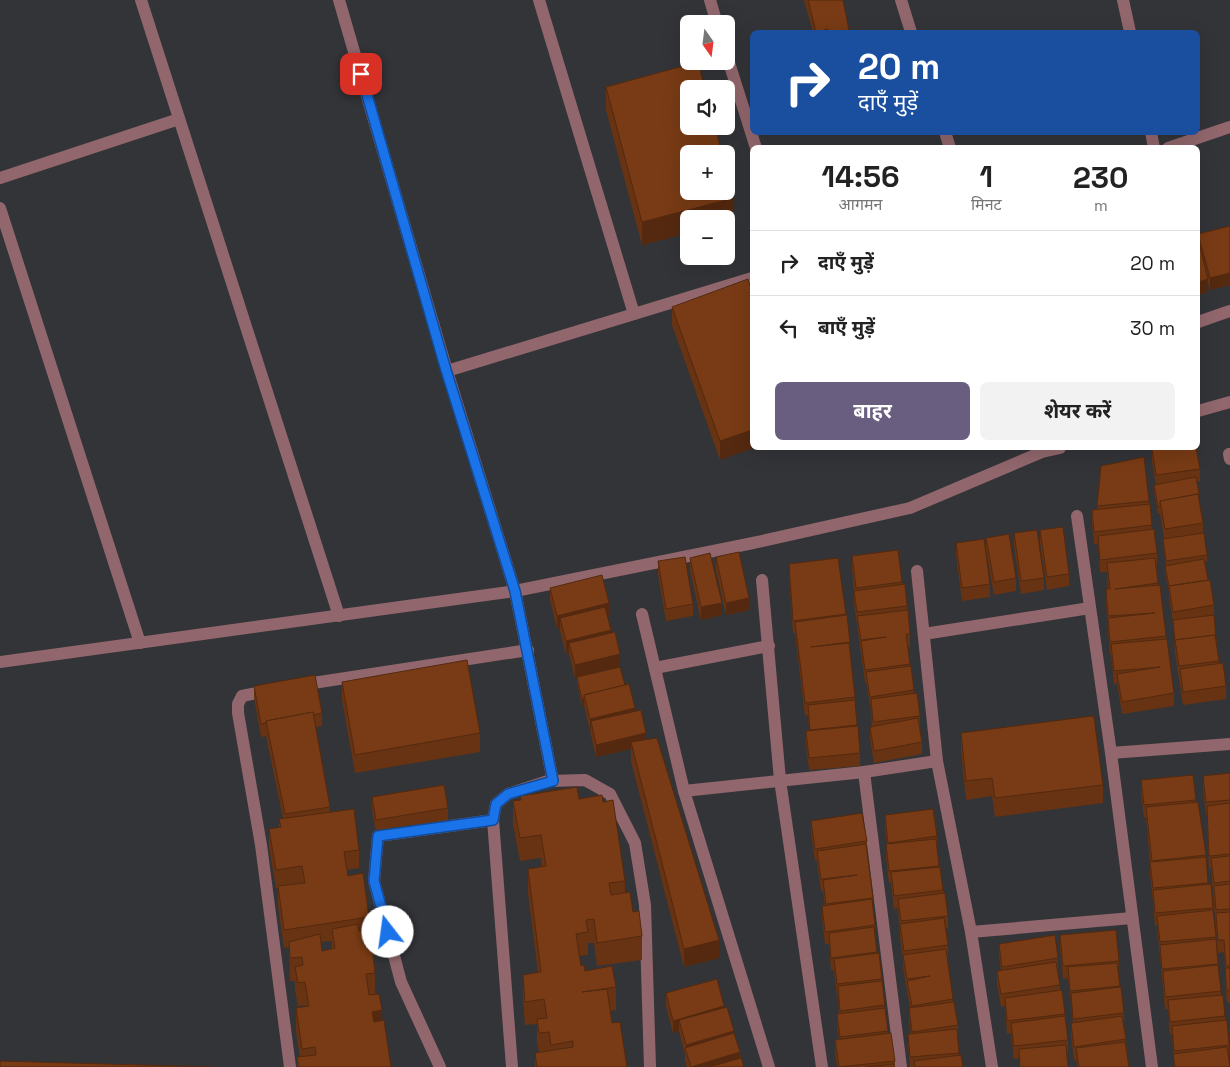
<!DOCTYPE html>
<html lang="hi">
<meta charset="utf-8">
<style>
:root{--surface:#fff;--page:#f2f2f2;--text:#222;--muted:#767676;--line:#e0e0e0;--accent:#6a5e80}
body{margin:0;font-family:"Space Grotesk","Noto Sans Devanagari",sans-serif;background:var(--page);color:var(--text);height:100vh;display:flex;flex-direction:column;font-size:19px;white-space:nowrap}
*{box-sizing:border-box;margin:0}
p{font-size:16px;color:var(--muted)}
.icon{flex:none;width:28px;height:28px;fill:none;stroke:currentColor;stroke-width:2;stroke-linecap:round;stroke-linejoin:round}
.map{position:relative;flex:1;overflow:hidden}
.details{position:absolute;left:750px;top:145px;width:450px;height:305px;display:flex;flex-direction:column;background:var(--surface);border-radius:8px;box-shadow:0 5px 20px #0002}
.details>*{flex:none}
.banner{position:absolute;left:750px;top:30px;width:450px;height:105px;border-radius:8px;box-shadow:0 5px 20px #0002;background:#1a4fa0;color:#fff;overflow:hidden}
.needle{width:32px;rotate:166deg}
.controls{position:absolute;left:680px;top:15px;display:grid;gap:10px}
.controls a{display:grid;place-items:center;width:55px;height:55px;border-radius:8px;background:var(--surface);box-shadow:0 5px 20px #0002;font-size:25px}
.pin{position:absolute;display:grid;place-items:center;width:42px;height:42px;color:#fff;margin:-21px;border-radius:10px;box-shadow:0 2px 8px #0006}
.me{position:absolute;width:55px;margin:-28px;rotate:345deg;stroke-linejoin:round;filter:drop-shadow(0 0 4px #0008)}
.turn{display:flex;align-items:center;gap:18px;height:105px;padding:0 25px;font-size:22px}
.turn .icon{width:65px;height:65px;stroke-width:2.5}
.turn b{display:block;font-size:35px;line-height:42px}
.eta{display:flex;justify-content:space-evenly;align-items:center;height:85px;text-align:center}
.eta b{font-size:30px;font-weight:700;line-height:35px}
.action{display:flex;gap:10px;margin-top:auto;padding:10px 25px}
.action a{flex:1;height:58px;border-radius:8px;background:var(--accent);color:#fff;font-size:20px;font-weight:700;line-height:58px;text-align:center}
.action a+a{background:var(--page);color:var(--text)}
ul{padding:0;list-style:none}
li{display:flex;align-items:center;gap:15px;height:65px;padding:0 25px;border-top:1px solid var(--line)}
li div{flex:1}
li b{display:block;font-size:19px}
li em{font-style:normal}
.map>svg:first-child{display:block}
</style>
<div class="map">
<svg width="1230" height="1067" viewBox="0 0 1230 1067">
<rect width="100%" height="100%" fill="#333438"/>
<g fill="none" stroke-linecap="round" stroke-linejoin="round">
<g stroke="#91676d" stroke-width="12">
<path d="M141 0 339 616"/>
<path d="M339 0 447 371 515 591 553 781"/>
<path d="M539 0 634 314"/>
<path d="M710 0 717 24"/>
<path d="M901 0 911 32"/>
<path d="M1123 0 1130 32"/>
<path d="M726 53 756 148"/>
<path d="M945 132 950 148"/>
<path d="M1151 132 1154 148"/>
<path d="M1168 148 1230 127"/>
<path d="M0 178 179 119"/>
<path d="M0 208 140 643"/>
<path d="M1198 322 1230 311"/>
<path d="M447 371 752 278"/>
<path d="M1198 411 1230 402"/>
<path d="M1229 454 1230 459"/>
<path d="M1077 516 1111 753 1152 1067"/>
<path d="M917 571 937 761 971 932 992 1067"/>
<path d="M762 580 780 780 822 1067"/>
<path d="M642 614 684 791 769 1067"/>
<path d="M924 634 1090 608"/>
<path d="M0 662 515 591 753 543 910 508 1042 452 1060 448"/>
<path d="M655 668 769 646"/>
<path d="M300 685 528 650"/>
<path d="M271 690 242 696 238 704V713L261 845 290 1067"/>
<path d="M1111 753 1230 744"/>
<path d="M864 772 901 1067"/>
<path d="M684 791 864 772 937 761"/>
<path d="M971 932 1132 918"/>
<path d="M440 1067 401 982 374 881 378 836 493 820"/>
<path d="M512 1067 493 820 496 804 508 794 548 781 585 780 610 794 635 843 645 905 650 1067"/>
</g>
</g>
<g fill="#673312" fill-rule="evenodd">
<path d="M804 0H843L849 32H813Z"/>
<path d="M606 87 734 221 642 245 606 110Z"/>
<path d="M1230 226V285L1210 290 1208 283V292L1198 295V239V242V234Z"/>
<path d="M752 292 720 460 672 325V307Z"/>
<path d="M1152 449 1200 469V481H1197L1200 499V505L1203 523V533L1207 555V561L1205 562 1208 580 1214 605V617L1219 663 1226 686V699L1183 705 1175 653 1173 622 1169 598V592L1165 573 1166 566 1163 545V539L1164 538 1160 513H1158L1154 491V485H1156L1152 462Z"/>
<path d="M1149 501 1152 529 1157 553V565L1156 566 1158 585 1166 636 1174 693V706L1122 714 1117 683 1114 684 1111 654H1110L1108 631 1106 602V589H1108L1107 572H1100L1098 544H1094L1092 523V510H1097V506Z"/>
<path d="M1040 530 1069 574V586L1047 590 1040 542Z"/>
<path d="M1014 533 1044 578V590L1021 594 1014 546Z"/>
<path d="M986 538 1016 578V591L994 595 986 551Z"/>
<path d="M956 543 990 584V597L962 601 956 555Z"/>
<path d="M852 556 902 582 907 606 910 634V646L908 647 914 694 920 716V729L922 742V754L874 763 870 739V727H872L871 710 866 682H865L854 603V591L852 569Z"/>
<path d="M716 557 749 610 726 615 716 570Z"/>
<path d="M690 558 722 615 701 620 690 570Z"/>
<path d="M838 558 850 642V652L855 697V708L860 753V766L809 770 806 744V731H809L808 715 805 716 795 633H793L789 576V564Z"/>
<path d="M658 561 693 604V616L666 621 658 574Z"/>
<path d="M550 588 609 615 607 616 611 633 620 667 594 673 625 685 646 740 719 958 684 967 631 761V749L596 757 584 705 582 706 577 683V677L575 678 569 653 566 654 560 631V628H557L550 600Z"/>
<path d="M342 682 480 733V752L355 773 342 700Z"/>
<path d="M254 686 322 713V726L316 727 330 807V812L359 850V868L347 870 348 876 369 917V930L375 973V994L382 1021 391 1067H297V1057H300L296 1031V1008L305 1007V1005L298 1006 295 990V981H290L289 947 284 948 278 905V888H276L269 847V829L279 827V819L283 818 266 736 261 737 254 698ZM332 941V949L322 951 321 942Z"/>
<path d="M961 733 1103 785V803L995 817 992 796 966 800 961 751Z"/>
<path d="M1230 773V1003H1227L1225 981V968L1224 952 1218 953 1211 868 1209 869 1207 815H1206L1203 788V776Z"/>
<path d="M1193 775 1196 802 1206 855 1208 884H1211L1221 995 1225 1016 1229 1045V1058L1230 1067H1174L1172 1034H1170L1168 1009H1165L1157 925 1155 926 1153 902 1150 875V862L1146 817H1144L1141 793V780Z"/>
<path d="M520 796 579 799 603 802 625 881V893L642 936V960L597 966 594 943H588V955L579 956 581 966 585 971 616 987V1010L610 1011 612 1023 627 1067H535V1053L539 1052 537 1042V1024L525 1025 523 998V975L538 972 528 892V869L542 867 541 858 520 861 513 824V801L520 800Z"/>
<path d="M372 797 448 808V820L376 832 372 809Z"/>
<path d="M885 815 937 836V846L939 867 948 916V928H946L948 945V958H947L953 1002 958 1025 957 1038 959 1055 963 1067H910L908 1046V1034H911L909 1021V1008H910L903 967V959L900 937 898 908 894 909 891 883H889L886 857 887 844 885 828Z"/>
<path d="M811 821 867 841V849L873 898V906L875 925V937L877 954 882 979 885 1008 888 1034 895 1061V1067H837L835 1053V1040H839L837 1026V1014H839L838 996H837L834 970H831L829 944H825L822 918V906H825L823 891H821L817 861H815L811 833Z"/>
<path d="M1060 935 1119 961 1118 974 1120 988 1124 1013V1026L1129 1067H1077L1076 1059 1074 1060 1071 1036V1023H1073L1068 978 1063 979 1060 948Z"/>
<path d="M999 944 1058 958V971H1057L1060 985V990L1065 1014 1068 1040V1052L1066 1053 1068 1067H1019V1058L1014 1059 1011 1033 1007 1034 1005 1006 1001 1007 997 984V971L1001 970 999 956Z"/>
<path d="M666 993 724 1007 734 1033 744 1067H687L685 1061V1054L679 1031 673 1033 666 1006Z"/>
</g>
<g fill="#54290f">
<path d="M828 29V32H816Z"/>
<path d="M734 198V221L726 223V219H689V233L642 245V222Z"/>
<path d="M1230 273V285L1210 290V278Z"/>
<path d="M1208 279V292L1198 295V282Z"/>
<path d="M752 430V448H754L720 460V441Z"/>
<path d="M749 598V610L726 615V603Z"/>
<path d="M609 603V615L562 627 560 618V628H557V616Z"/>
<path d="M722 603V615L701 620V607Z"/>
<path d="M611 630V643H569V653L566 654V641Z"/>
<path d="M620 654V667L575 678V665Z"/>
<path d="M582 699H584V705L582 706Z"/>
<path d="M635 708V721H591V731H590V719Z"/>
<path d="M646 733V746L631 742V749L596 757V745Z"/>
<path d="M719 940V958L684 967V949Z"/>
<path d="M724 1006V1019L679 1020V1031L673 1033V1021Z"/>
<path d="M382 1010V1033L372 1036V1012Z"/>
<path d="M734 1031V1044L686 1052V1045Z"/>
<path d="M740 1052V1064L732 1067H692Z"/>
</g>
<g fill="#783b15" stroke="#54290f">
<path d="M808 0H843L849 30 835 32H828V29L816 32Z"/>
<path d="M698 62 705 89H689V126H715L722 154H689V191H726V169L734 198 642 222 606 87Z"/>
<path d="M1230 226V273L1210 278 1198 234Z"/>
<path d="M1198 239 1208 279 1198 282Z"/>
<path d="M748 279 752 292V430L720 441 672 307Z"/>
<path d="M1162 448H1196L1200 469 1156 475 1152 449Z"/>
<path d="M1144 457 1149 501 1097 506 1101 466Z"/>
<path d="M1196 477 1200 499H1199L1198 494 1160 501V507H1158L1154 485Z"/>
<path d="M1198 494 1203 523 1165 529 1160 501Z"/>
<path d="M1150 504 1152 525 1094 532 1092 510Z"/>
<path d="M1063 527 1069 574 1047 577 1040 530Z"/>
<path d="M1154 529 1157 553 1100 560 1098 536Z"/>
<path d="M1037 530 1044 578 1021 581 1014 533Z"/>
<path d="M1204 533 1207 555 1166 561 1163 539Z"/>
<path d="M1009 534 1016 578 994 582 986 538Z"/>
<path d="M984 539 990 584 962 588 956 543Z"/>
<path d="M898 550 902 582 856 588 852 556Z"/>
<path d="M739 552 749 598 726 603 716 557Z"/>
<path d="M710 553 722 603 701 607 690 558Z"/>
<path d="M685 557 693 604 666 609 658 561Z"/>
<path d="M838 558 846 614 793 621 789 564Z"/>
<path d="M1155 558 1158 583 1115 589 1160 585 1166 636 1110 642 1108 618 1155 613 1108 616 1106 589H1110L1107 563Z"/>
<path d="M1204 559 1208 580 1169 586 1165 566Z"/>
<path d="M602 575 609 603 557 616 550 588Z"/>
<path d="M1210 580 1214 605 1173 612 1169 586Z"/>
<path d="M905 584 907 606 857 612 854 591Z"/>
<path d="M605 607 611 630 566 641 560 618Z"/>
<path d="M908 610 910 634H906L910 664 865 670 861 641 886 637 861 640 857 616Z"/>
<path d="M847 615 850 642 811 647 849 643 855 697 805 703 795 622Z"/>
<path d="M1214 615 1216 638 1215 635 1175 640V643L1173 620Z"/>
<path d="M615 632 620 654 575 665 569 643Z"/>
<path d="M1215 635 1219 661 1179 666 1175 640Z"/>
<path d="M1167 639 1174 693 1122 702 1117 674 1160 667 1114 671 1111 644Z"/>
<path d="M467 660 480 733 355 755 342 682Z"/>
<path d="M1223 663 1226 686 1183 692 1180 669Z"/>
<path d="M911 666 914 690 870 697 866 672Z"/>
<path d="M620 667 625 685 584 695V699H582L577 677Z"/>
<path d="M315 675 322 713 313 715V712L266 721V723L261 724 254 686Z"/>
<path d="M629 684 635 708 590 719 584 695Z"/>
<path d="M917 693 920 716 873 722 871 699Z"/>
<path d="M855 700 857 725 810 730 808 705Z"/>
<path d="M641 710 646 733 596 745 591 721Z"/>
<path d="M313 712 330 807 285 814 266 721Z"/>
<path d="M1092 716 1094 717 1103 785 995 798 992 778 966 781 961 733Z"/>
<path d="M918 718 922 742 874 751 870 727Z"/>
<path d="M858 726 860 753 809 758 806 731Z"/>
<path d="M657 738 719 940 684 949 631 742Z"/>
<path d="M1230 773V800L1206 802 1203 776Z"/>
<path d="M1193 775 1196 800 1144 805 1141 780Z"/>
<path d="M444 785 448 808 376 820 372 797Z"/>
<path d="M577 787 579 799 602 795 603 802 613 800 625 881 609 883 611 895 630 892 633 912 639 911 642 936 597 943 594 919 586 920 588 932 576 934 581 966 584 965 585 971 612 966 616 987 582 992 607 989 612 1023 620 1022 627 1067H537L535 1053 573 1047V1041L551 1045 549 1032 539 1033 537 1019 547 1018 544 999 525 1002 523 975 541 972 528 869 546 866 541 835 520 838 513 801 521 800 520 796Z"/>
<path d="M1198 802 1206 855 1152 861 1146 807Z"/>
<path d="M1230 803V854L1209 856 1207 806Z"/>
<path d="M354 809 359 850 344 852 345 859 348 876 363 873 369 917 284 930 278 886 305 883 302 866 276 870 269 829 281 827 279 819Z"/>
<path d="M933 809 937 836 888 843 885 815Z"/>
<path d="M862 813 867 841 815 849 811 821Z"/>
<path d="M936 839 939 866 889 871 886 844Z"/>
<path d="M866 844 873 898 826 904 823 880 857 875 821 879 817 851Z"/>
<path d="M1230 856V881L1214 883 1211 858Z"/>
<path d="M1206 857 1208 883 1153 888 1150 862Z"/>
<path d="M940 867 943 890 894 896 891 872Z"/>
<path d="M1211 884 1213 908 1155 913 1153 890Z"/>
<path d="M1230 884V909L1216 910 1214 886Z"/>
<path d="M945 893 948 916 901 921 898 899Z"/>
<path d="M872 899 875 925 825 932 822 906Z"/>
<path d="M1213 910 1216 937 1160 942 1157 916Z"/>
<path d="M1230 912V966H1226L1224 940H1218L1216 913Z"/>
<path d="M944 918 948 945 904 951 900 924Z"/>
<path d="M358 924 359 931 370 929 375 973 366 974 369 995 379 994 382 1010 372 1012 374 1022 384 1020 391 1067H299L297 1057 316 1055 315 1047 302 1049 296 1008 309 1006 305 982 298 983 295 967 303 965 302 957 290 958 289 942 320 934 322 951 335 948 332 929Z"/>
<path d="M874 927 877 952 831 958 829 933Z"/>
<path d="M1116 930 1119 961 1063 966 1060 935Z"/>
<path d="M1055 935 1058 958 1002 967 999 944Z"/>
<path d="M1216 939 1218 964 1162 969 1160 945Z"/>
<path d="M946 949 953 999 912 1006 907 981 930 976 907 979 903 955Z"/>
<path d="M879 953 882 979 837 984 834 959Z"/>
<path d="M1056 962 1060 985 1001 994 997 971Z"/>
<path d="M1117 963 1120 986 1070 991 1068 967Z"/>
<path d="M1218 965 1221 991 1165 997 1163 971Z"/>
<path d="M1225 968H1230V990L1227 991Z"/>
<path d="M717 979 724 1006 673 1021 666 993Z"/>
<path d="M882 981 885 1005 840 1011 838 986Z"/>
<path d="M1121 987 1124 1013 1073 1019 1071 993Z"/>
<path d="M1062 990 1065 1014 1007 1021 1005 998Z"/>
<path d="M1223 995 1225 1016 1170 1022 1168 1000Z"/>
<path d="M954 1002 958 1025 912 1032 909 1008Z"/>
<path d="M727 1007 734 1031 686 1045 679 1020Z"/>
<path d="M885 1008 888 1031 840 1037 837 1014Z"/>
<path d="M1065 1016 1068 1040 1014 1046 1011 1023Z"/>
<path d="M1122 1016 1126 1039 1074 1047 1071 1023Z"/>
<path d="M1227 1020 1229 1045 1174 1051 1172 1026Z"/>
<path d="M957 1029 959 1053 910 1057 908 1034Z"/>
<path d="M734 1033 740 1052 691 1067 685 1048Z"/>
<path d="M891 1033 895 1061 839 1067 835 1040Z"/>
<path d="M1125 1042 1129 1067H1079L1076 1048Z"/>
<path d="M1066 1045 1068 1067H1020L1019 1049Z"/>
<path d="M1227 1047 1230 1067H1175L1173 1054Z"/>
<path d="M961 1055 963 1067H915L914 1061Z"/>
<path d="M741 1058 744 1067H709Z"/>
<path d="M0 1061 212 1067H0Z"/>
<path d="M894 1064V1067H866Z"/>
</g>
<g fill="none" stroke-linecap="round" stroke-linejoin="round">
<defs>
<path id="route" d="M361 74 446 370 515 591 553 781 508 794 496 804 493 820 378 836 374 881 388 932"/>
</defs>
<use href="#route" stroke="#114b97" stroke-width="12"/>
<use href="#route" stroke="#1a73e8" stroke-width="9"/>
</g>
</svg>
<div class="controls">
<a><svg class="needle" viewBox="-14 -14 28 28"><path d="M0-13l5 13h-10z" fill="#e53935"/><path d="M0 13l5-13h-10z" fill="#767676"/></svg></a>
<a><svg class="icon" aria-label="sound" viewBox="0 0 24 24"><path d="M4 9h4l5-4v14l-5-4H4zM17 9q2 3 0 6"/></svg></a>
<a>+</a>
<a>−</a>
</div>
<div class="pin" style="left:361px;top:74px;background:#d93025"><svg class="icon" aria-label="arrive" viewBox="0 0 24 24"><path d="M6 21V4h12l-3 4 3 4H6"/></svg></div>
<svg class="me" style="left:388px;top:932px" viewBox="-20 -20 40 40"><circle r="19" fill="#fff"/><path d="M0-13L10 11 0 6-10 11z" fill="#1a73e8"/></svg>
<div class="banner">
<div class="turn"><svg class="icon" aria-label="right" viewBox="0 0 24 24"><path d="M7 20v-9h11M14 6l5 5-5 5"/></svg><div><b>20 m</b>दाएँ मुड़ें</div></div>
</div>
<section class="details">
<div class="eta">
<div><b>14:56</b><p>आगमन</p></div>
<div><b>1</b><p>मिनट</p></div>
<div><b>230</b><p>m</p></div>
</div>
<ul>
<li><svg class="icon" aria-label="right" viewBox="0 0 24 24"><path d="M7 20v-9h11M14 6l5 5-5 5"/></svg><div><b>दाएँ मुड़ें</b></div><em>20 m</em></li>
<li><svg class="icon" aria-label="left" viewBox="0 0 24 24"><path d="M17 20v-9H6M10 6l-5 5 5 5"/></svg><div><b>बाएँ मुड़ें</b></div><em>30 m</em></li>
</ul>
<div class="action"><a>बाहर</a><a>शेयर करें</a></div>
</section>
</div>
